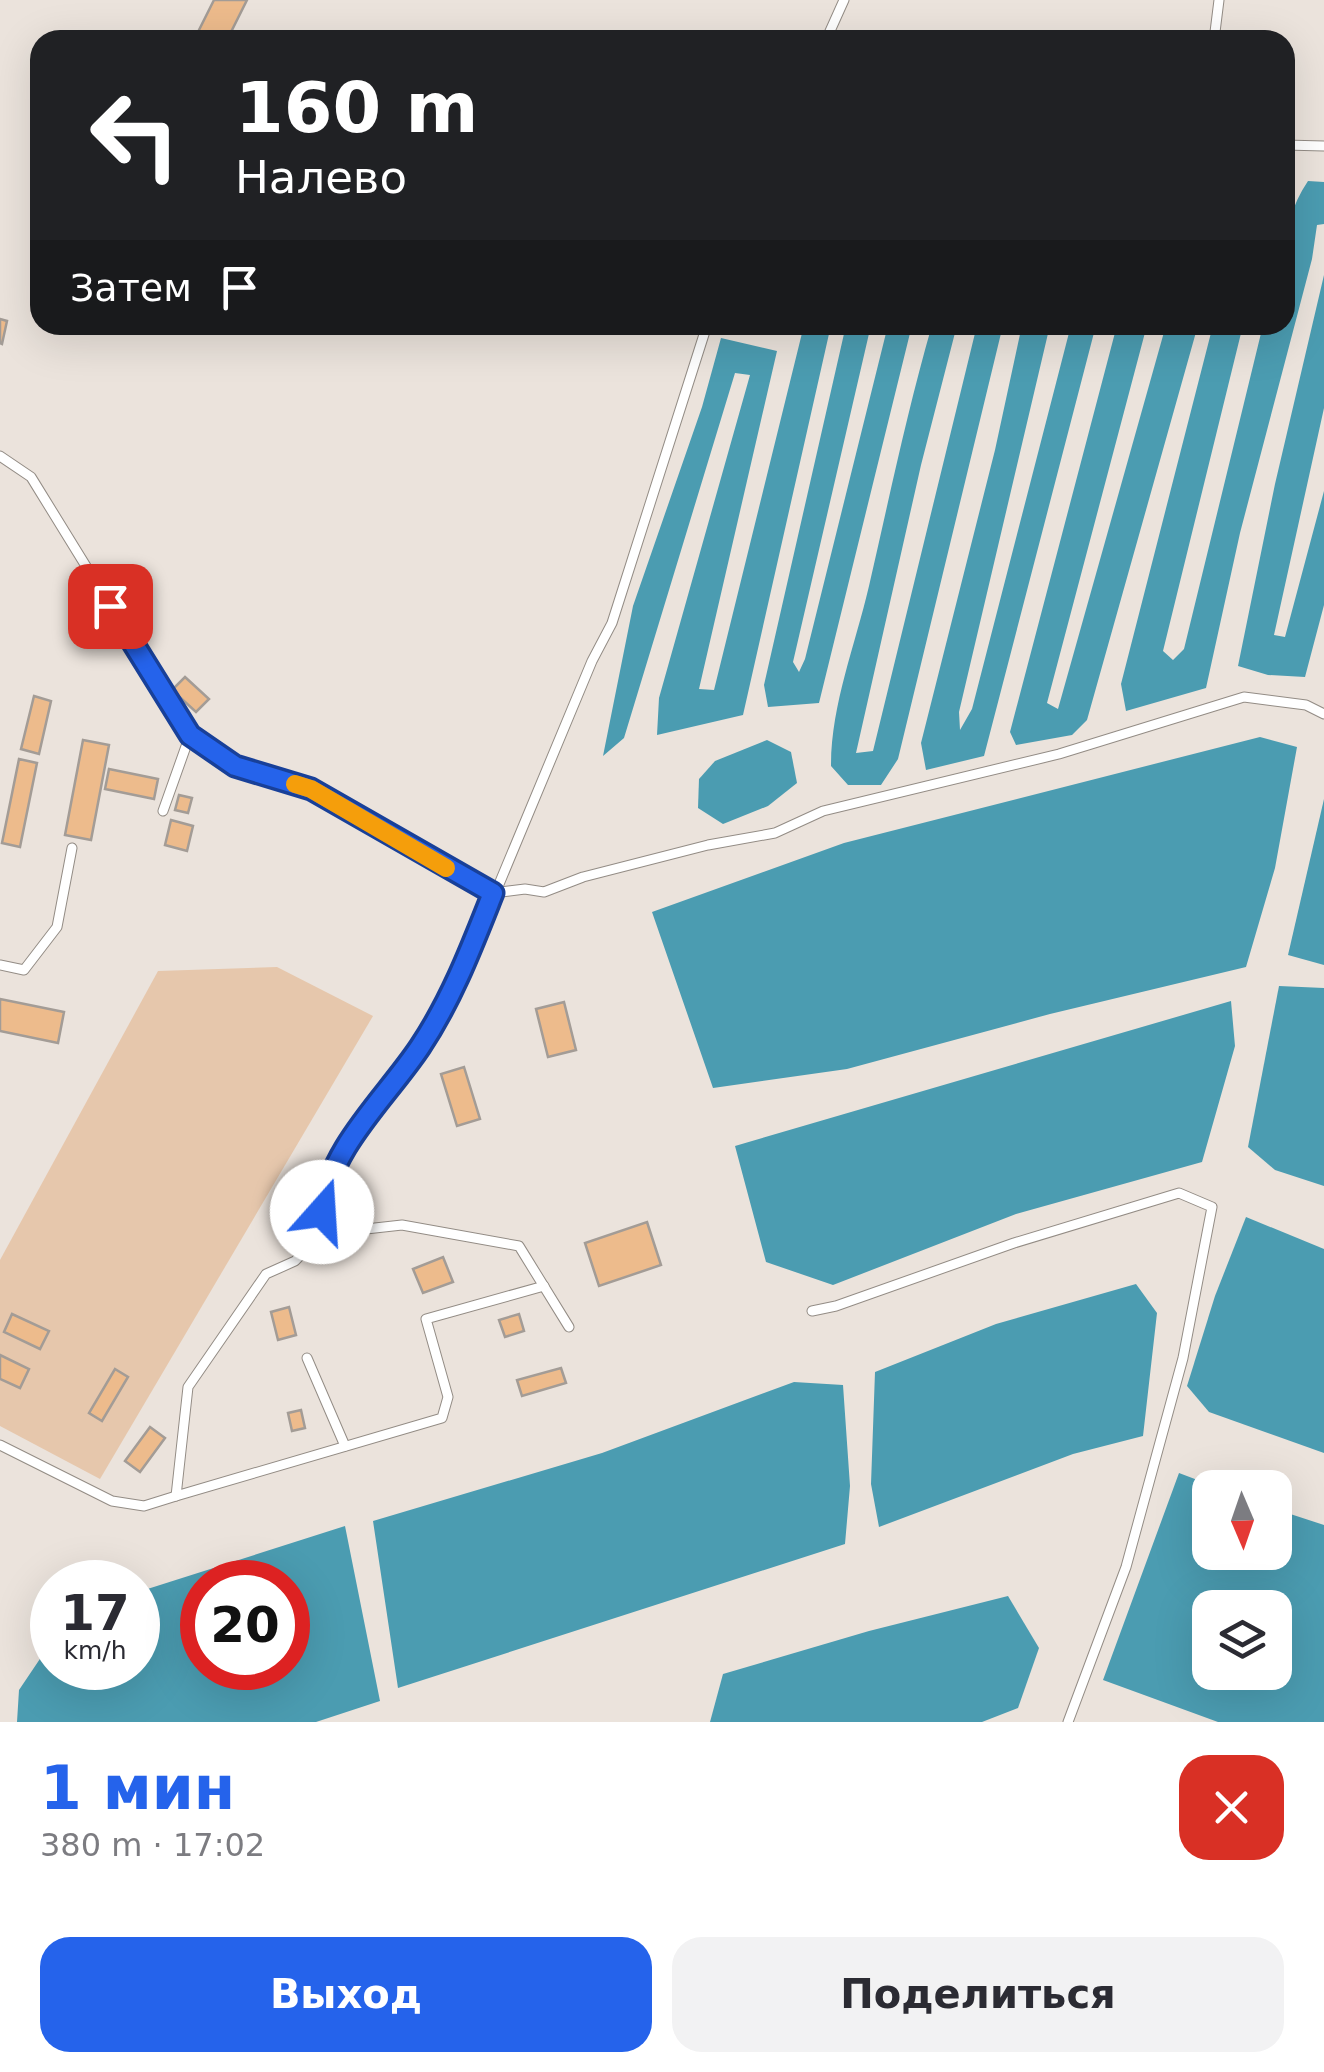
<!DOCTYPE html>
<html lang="ru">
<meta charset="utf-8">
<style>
:root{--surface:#fff;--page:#f2f2f3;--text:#2b2b33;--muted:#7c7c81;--accent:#2563eb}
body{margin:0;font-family:"DejaVu Sans",sans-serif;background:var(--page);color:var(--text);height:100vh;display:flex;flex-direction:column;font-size:38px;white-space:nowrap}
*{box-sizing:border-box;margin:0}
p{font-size:32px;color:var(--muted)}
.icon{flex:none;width:55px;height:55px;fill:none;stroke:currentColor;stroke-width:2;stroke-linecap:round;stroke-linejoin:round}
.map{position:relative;height:1722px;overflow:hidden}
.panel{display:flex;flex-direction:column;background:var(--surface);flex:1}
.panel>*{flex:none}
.hud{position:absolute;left:30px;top:30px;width:1265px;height:305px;border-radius:30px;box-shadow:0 10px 40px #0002;background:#202124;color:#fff;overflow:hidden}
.needle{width:65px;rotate:178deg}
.controls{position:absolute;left:1192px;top:1470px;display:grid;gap:20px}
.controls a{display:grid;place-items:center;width:100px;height:100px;border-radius:20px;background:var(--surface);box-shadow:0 10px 40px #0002;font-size:50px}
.speed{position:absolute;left:30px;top:1560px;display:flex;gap:20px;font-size:50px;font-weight:700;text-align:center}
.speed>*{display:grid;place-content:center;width:130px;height:130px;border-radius:50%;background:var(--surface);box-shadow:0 10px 40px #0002;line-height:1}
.speed small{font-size:25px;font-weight:400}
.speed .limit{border:15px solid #d22;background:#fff;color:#111}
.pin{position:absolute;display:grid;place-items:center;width:85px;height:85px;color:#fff;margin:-42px;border-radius:20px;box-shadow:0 5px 15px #0006}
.me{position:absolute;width:110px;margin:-55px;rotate:19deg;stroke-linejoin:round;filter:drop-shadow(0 0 8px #0008)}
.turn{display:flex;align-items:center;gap:35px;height:210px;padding:0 40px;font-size:45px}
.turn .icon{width:130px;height:130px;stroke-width:2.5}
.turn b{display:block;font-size:70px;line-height:85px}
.then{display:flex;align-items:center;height:95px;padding:0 40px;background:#0003;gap:20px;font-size:38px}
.round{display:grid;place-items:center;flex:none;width:105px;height:105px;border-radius:30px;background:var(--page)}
.head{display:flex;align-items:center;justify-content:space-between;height:170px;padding:0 40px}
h1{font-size:60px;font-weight:600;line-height:75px;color:var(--accent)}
.primary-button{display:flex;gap:20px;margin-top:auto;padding:20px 40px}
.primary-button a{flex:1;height:115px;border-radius:30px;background:var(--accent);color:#fff;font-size:40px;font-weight:600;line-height:115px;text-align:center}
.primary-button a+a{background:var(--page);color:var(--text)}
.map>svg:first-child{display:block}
</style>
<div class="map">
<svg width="1324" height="1722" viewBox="0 0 1324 1722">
<rect width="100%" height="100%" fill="#ebe3dc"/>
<path fill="#e6c7ac" d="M277 967 373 1016 100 1479 0 1426V1260L158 971Z"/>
<g fill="#4b9cb1" fill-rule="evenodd">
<path d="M1308 181 1324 182V224L1317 225 1312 259 1240 533 1206 688 1126 711 1121 684 1213 325H1243L1163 651 1173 660 1184 649 1263 325H1285C1285 272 1277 227 1308 181Z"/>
<path d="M1324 275V408L1274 635 1285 637 1324 491V605L1305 677 1268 675 1238 666 1275 484Z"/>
<path d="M804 325H831L743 715 657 735 659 698 750 375 735 373 624 738 603 756 633 606 702 407 721 338 777 351 699 689 714 690Z"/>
<path d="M846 325H871L793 662 799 672 805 659 888 325H912L819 703 768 707 764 685Z"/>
<path d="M932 325H957L921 465 856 753 873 751 977 325H1003L898 759 881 785H848L831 766C831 705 855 646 869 586 889 499 907 412 932 325Z"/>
<path d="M1022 325H1050L959 712 960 730 972 709 1071 325H1096L984 756 926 770 921 743 995 450Z"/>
<path d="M1117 325H1147L1047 703 1058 709 1166 325H1198L1087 720 1072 735 1016 745 1010 732Z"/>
<path d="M1260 737 1297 747 1275 868 1246 967 1050 1014 847 1069 713 1088 652 912 844 843Z"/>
<path d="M767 740 791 752 797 783 768 806 723 824 698 808 699 779 715 761Z"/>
<path d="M1324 799V965L1288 955Z"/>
<path d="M1279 986 1324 988V1186L1275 1170 1248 1147Z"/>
<path d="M1231 1001 1235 1046 1202 1162 1016 1214 833 1285 766 1262 735 1146Z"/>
<path d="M1246 1217 1324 1249V1453L1209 1412 1187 1386 1215 1296Z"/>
<path d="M1136 1284 1157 1313 1143 1436 1073 1454 879 1527 871 1484 875 1372 996 1324Z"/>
<path d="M794 1382 843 1385 850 1486 845 1544 398 1688 373 1521 602 1453Z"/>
<path d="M1179 1473 1216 1487 1210 1488V1552H1275V1509L1324 1525V1722H1218L1103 1680ZM1210 1608H1275V1672H1210Z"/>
<path d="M345 1526 380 1701 316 1722H17L19 1690 52 1641V1668H138V1592ZM202 1582H288V1668H202Z"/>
<path d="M1008 1596 1039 1648 1018 1708 982 1722H710L723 1674 869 1631Z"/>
</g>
<g fill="#edbb8c" stroke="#a39c96" stroke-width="2.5">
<path d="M214 0H247L227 40H194Z"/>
<path d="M0 319 7 321 2 344 0 343Z"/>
<path d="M185 677 209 699 196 712 172 690Z"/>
<path d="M34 696 51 701 39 754 21 749Z"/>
<path d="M83 740 109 745 91 840 65 835Z"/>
<path d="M19 759 37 763 20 847 2 843Z"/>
<path d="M109 769 158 779 154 799 105 789Z"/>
<path d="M179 795 192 798 188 813 175 810Z"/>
<path d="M171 820 193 826 187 851 165 845Z"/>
<path d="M0 999 64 1012 58 1043 0 1031Z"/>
<path d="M564 1002 576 1050 548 1057 536 1009Z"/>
<path d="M464 1067 480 1119 457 1126 441 1074Z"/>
<path d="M647 1222 661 1265 599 1286 585 1243Z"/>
<path d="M443 1257 453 1282 423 1293 413 1269Z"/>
<path d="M289 1307 296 1335 278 1340 271 1312Z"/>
<path d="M12 1314 49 1331 40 1349 4 1332Z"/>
<path d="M519 1314 524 1331 505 1337 499 1320Z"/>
<path d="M0 1355 29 1369 20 1388 0 1379Z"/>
<path d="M561 1368 566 1383 522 1396 517 1380Z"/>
<path d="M115 1369 128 1377 102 1421 89 1413Z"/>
<path d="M301 1410 305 1428 292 1431 288 1413Z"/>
<path d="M150 1427 165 1438 140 1472 125 1461Z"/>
</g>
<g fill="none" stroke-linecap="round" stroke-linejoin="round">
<defs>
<g id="lane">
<path d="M826 40 844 0"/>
<path d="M1214 40 1219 0"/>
<path d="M1285 145 1324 146"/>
<path d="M0 456 31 477 190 735 163 811"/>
<path d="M190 735 235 766 311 789 493 893 525 889 544 892 583 877 708 845 775 833 823 811 1059 754 1244 697 1306 705 1324 714"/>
<path d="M0 965 24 970 57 927 72 848"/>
<path d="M321 1234 295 1261 266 1274 188 1387 176 1496 442 1418 448 1397 426 1319 544 1286"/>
<path d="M812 1311 836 1306 1014 1243 1179 1193 1212 1207 1183 1358 1126 1567 1068 1722"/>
<path d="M569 1327 519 1246 402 1225 321 1234 325 1190 363 1121 419 1047 462 973 592 661 612 623 707 325"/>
<path d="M307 1358 345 1446"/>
<path d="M0 1445 112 1501 144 1506 176 1496"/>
</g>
</defs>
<use href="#lane" stroke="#938c85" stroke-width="11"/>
<use href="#lane" stroke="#fff" stroke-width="9"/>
</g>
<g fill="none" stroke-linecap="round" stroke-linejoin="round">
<defs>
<path id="route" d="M110 606 190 735 235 766 311 789 493 893C472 946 452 999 420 1047 386 1098 329 1148 322 1212"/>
</defs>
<use href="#route" stroke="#184099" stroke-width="25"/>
<use href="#route" stroke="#2563eb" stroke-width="18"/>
<path stroke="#f59e0b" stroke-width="18" d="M295 784 311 789 446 868"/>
</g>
</svg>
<div class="controls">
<a><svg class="needle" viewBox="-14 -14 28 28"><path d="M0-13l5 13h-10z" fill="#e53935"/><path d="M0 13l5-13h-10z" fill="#7c7c81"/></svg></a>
<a><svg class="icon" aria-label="layers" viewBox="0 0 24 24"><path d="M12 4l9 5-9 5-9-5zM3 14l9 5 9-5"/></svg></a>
</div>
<div class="speed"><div>17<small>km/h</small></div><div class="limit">20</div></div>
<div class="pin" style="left:110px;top:606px;background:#d93025"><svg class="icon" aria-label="arrive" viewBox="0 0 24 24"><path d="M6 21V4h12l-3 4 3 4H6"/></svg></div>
<svg class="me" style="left:322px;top:1212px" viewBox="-20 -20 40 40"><circle r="19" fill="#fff"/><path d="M0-13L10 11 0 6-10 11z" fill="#2563eb"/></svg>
<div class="hud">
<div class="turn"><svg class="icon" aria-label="left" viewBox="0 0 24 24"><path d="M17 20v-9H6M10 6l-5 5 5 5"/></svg><div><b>160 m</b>Налево</div></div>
<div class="then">Затем<svg class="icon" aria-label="arrive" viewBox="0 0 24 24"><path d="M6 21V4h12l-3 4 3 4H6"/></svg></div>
</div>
</div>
<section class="panel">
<div class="head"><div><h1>1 мин</h1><p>380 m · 17:02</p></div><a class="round" style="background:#d93025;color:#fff"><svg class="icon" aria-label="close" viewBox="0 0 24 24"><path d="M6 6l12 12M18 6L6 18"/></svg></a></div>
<div class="primary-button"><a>Выход</a><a>Поделиться</a></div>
</section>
